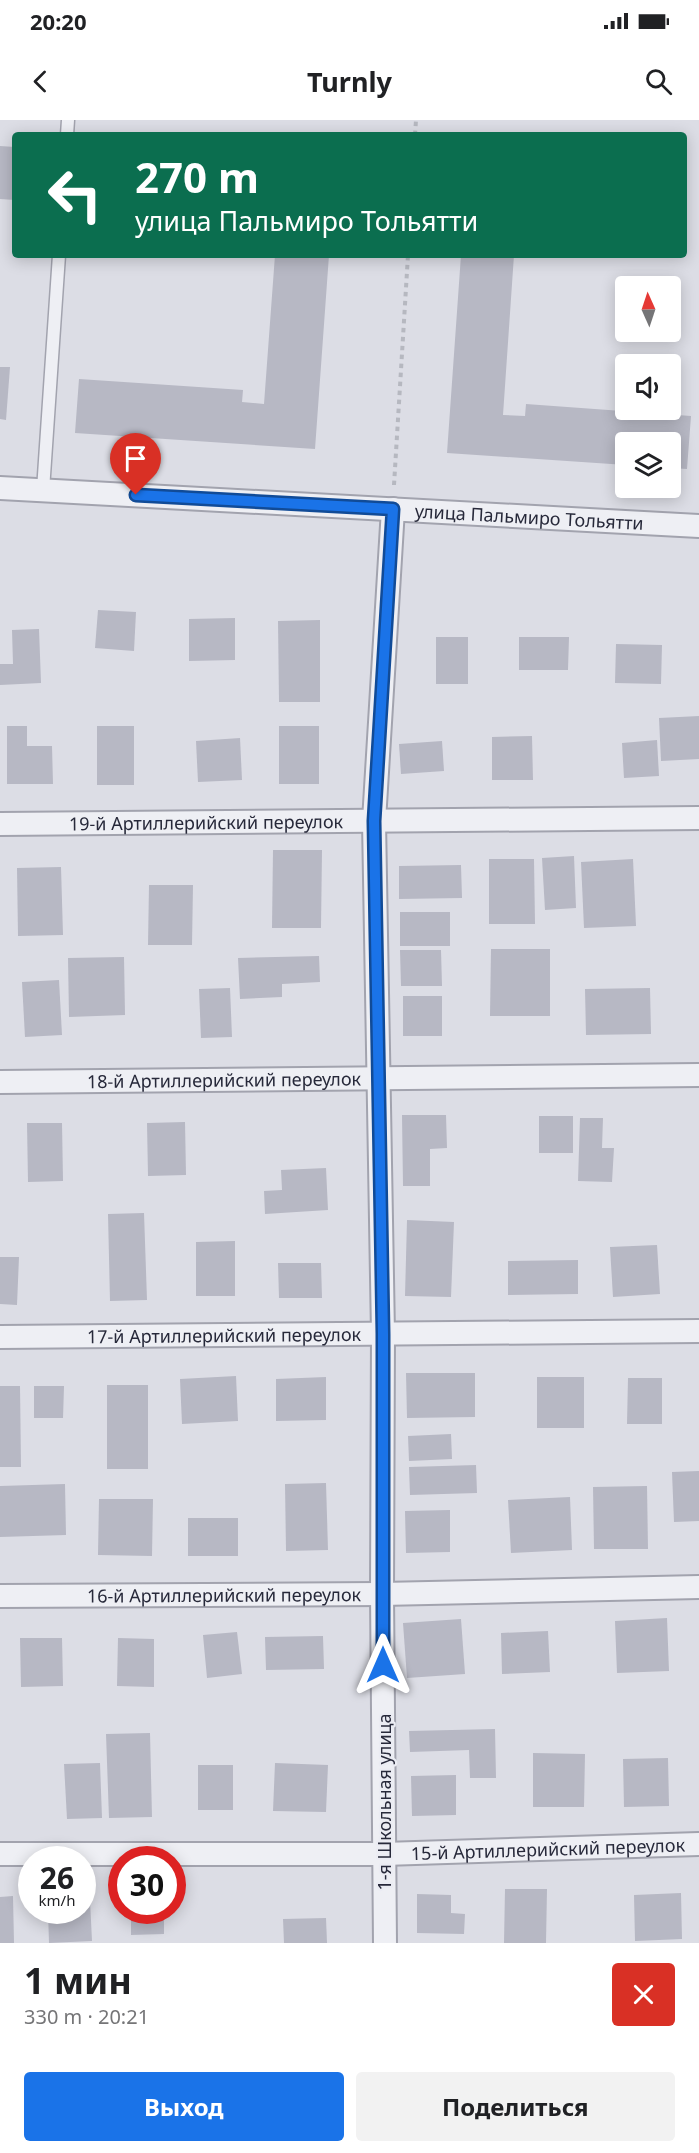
<!DOCTYPE html>
<html lang="ru">
<meta charset="utf-8">
<style>
:root{--surface:#fff;--page:#f2f2f2;--text:#202124;--muted:#757577;--accent:#1a73e8}
body{margin:0;font-family:"Noto Sans",sans-serif;background:var(--page);color:var(--text);height:100vh;display:flex;flex-direction:column;font-size:22px;white-space:nowrap}
*{box-sizing:border-box;margin:0}
p{font-size:20px;color:var(--muted)}
.icon{flex:none;width:33px;height:33px;fill:none;stroke:currentColor;stroke-width:2;stroke-linecap:round;stroke-linejoin:round}
.map{position:relative;height:1823px;overflow:hidden}
.panel{display:flex;flex-direction:column;background:var(--surface);flex:1}
.panel>*{flex:none}
.banner{position:absolute;left:12px;top:12px;width:675px;height:126px;border-radius:6px;box-shadow:0 3px 15px #0003;background:#0b6e4f;color:#fff;overflow:hidden}
.needle{width:39px;rotate:357deg}
.buttons{position:absolute;left:615px;top:156px;display:grid;gap:12px}
.buttons a{display:grid;place-items:center;width:66px;height:66px;border-radius:6px;background:var(--surface);box-shadow:0 3px 15px #0003;font-size:30px}
.speed{position:absolute;left:18px;top:1726px;display:flex;gap:12px;font-size:30px;font-weight:700;text-align:center}
.speed>*{display:grid;place-content:center;width:78px;height:78px;border-radius:50%;background:var(--surface);box-shadow:0 3px 15px #0003;line-height:1}
.speed small{font-size:15px;font-weight:400}
.speed .limit{border:9px solid #d22;background:#fff;color:#111}
.pin{position:absolute;display:grid;place-items:center;width:51px;height:51px;color:#fff;margin:-62px -26px;border-radius:50% 50% 50% 0;rotate:-45deg;box-shadow:0 0 6px #0007}
.pin .icon{rotate:45deg}
.me{position:absolute;width:66px;margin:-33px;rotate:0deg;stroke-linejoin:round;filter:drop-shadow(0 0 4px #0008)}
.turn{display:flex;align-items:center;gap:21px;height:126px;padding:0 24px;font-size:27px}
.turn .icon{width:78px;height:78px;stroke-width:2.5}
.turn b{display:block;font-size:42px;line-height:51px}
.round{display:grid;place-items:center;flex:none;width:63px;height:63px;border-radius:6px;background:var(--page)}
.overview{display:flex;align-items:center;justify-content:space-between;height:102px;padding:0 24px}
h1{font-size:36px;font-weight:700;line-height:45px}
.primary-button{display:flex;gap:12px;margin-top:auto;padding:12px 24px}
.primary-button a{flex:1;height:69px;border-radius:6px;background:var(--accent);color:#fff;font-size:24px;font-weight:700;line-height:69px;text-align:center}
.primary-button a+a{background:var(--page);color:var(--text)}
.status{display:flex;justify-content:space-between;align-items:center;height:42px;padding:0 30px;background:var(--surface);direction:ltr}
.status svg{height:16px;fill:currentColor}
header{display:flex;justify-content:space-between;align-items:center;height:78px;padding:0 24px;background:var(--surface);font-size:27px;font-weight:700}
.map>svg:first-child{display:block}
</style>
<div class="status"><b>20:20</b><svg viewBox="0 0 49 12"><path d="M0 12V9h3v3zM5 12V6h3v6zM10 12V3h3v9zM15 12V0h3v12zM26 1h20v11H26zM47 4h2v5h-2z"/></svg></div>
<header><svg class="icon" aria-label="back" viewBox="0 0 24 24"><path d="M15 5l-7 7 7 7"/></svg>Turnly<svg class="icon" aria-label="search" viewBox="0 0 24 24"><circle cx="10" cy="10" r="6"/><path d="M15 15l6 6"/></svg></header>
<div class="map">
<svg width="699" height="1823" viewBox="0 0 699 1823">
<rect width="100%" height="100%" fill="#dcdde5"/>
<g fill="#b7b8c4">
<path d="M0 26 15 27V80L0 79Z"/>
<path d="M275 135H329L315 329 75 313 79 259 243 270 242 282 264 284Z"/>
<path d="M461 135H514L503 295 525 296 526 284 691 296 687 349 670 348V322H626V345L447 333Z"/>
<path d="M0 247H10L6 300 0 299Z"/>
<path d="M98 490 136 492 134 531 95 528Z"/>
<path d="M235 498V540L189 541V499Z"/>
<path d="M320 500V582H279L278 501Z"/>
<path d="M39 509 41 563 0 565V544H13L12 510Z"/>
<rect x="436" y="517" width="32" height="47"/>
<path d="M519 517H569L568 550H519Z"/>
<path d="M616 524 662 525 661 564 615 563Z"/>
<path d="M699 596V639L661 641 659 598Z"/>
<path d="M7 606H27V626H52L53 664H7Z"/>
<rect x="97" y="606" width="37" height="59"/>
<rect x="279" y="606" width="40" height="58"/>
<path d="M532 616 533 660H492V617Z"/>
<path d="M240 618 242 660 198 662 196 621Z"/>
<path d="M657 620 659 656 624 658 622 623Z"/>
<path d="M442 621 444 651 401 654 399 624Z"/>
<path d="M273 730H322L321 808H272Z"/>
<path d="M574 736 576 788 545 790 542 738Z"/>
<path d="M489 739H534L535 804H489Z"/>
<path d="M633 739 636 806 584 808 581 742Z"/>
<path d="M461 745 462 778 399 779V746Z"/>
<path d="M61 747 63 815 18 816 17 748Z"/>
<path d="M149 765H193L192 825H148Z"/>
<rect x="400" y="792" width="50" height="34"/>
<path d="M491 829H550V896H490Z"/>
<path d="M400 830H441L442 866H401Z"/>
<path d="M319 836 320 862 282 864V877L240 879 238 838Z"/>
<path d="M124 837 125 895 69 897 68 838Z"/>
<path d="M59 860 62 915 25 917 22 862Z"/>
<path d="M230 868 232 917 201 918 199 869Z"/>
<path d="M650 868 651 914 586 915 585 869Z"/>
<rect x="403" y="876" width="39" height="40"/>
<path d="M402 995H446L447 1028 430 1029V1066H403Z"/>
<rect x="539" y="996" width="34" height="37"/>
<path d="M580 998H603L602 1028H614L612 1062 578 1061Z"/>
<path d="M185 1002 186 1055 148 1056 147 1003Z"/>
<path d="M27 1003H62L63 1061 28 1062Z"/>
<path d="M326 1048 328 1090 265 1094 264 1071 282 1070 281 1050Z"/>
<path d="M144 1093 147 1180 110 1181 108 1094Z"/>
<path d="M407 1100 454 1102 451 1177 405 1176Z"/>
<path d="M235 1121V1176H196V1122Z"/>
<path d="M657 1125 660 1174 613 1177 610 1127Z"/>
<path d="M0 1137H19L17 1185 0 1184Z"/>
<path d="M578 1140V1174L508 1175V1141Z"/>
<path d="M278 1143H321L322 1178H279Z"/>
<path d="M406 1253H475V1297L407 1298Z"/>
<path d="M236 1256 238 1301 182 1304 180 1259Z"/>
<path d="M326 1257V1300L276 1301V1259Z"/>
<rect x="537" y="1257" width="47" height="51"/>
<path d="M628 1258H662V1304H627Z"/>
<rect x="107" y="1265" width="41" height="84"/>
<path d="M0 1266H20L21 1347H0Z"/>
<path d="M34 1266H64L63 1298H34Z"/>
<path d="M451 1314 452 1339 409 1341 408 1316Z"/>
<path d="M476 1345 477 1373 410 1375 409 1347Z"/>
<path d="M699 1351V1401L674 1402 672 1352Z"/>
<path d="M326 1363 328 1430 286 1431 285 1364Z"/>
<path d="M65 1364 66 1415 0 1417V1366Z"/>
<path d="M647 1366 648 1429H594L593 1367Z"/>
<path d="M570 1377 572 1430 511 1433 508 1380Z"/>
<path d="M99 1379H153L152 1436 98 1435Z"/>
<path d="M450 1390V1432L406 1433 405 1391Z"/>
<rect x="188" y="1398" width="50" height="38"/>
<path d="M667 1498 669 1551 617 1553 615 1501Z"/>
<path d="M461 1499 465 1554 407 1558 403 1503Z"/>
<path d="M548 1511 550 1552 502 1554 501 1513Z"/>
<path d="M237 1512 242 1554 207 1558 203 1515Z"/>
<path d="M323 1516 324 1549 266 1550 265 1517Z"/>
<path d="M20 1518H62L63 1566 21 1567Z"/>
<path d="M118 1518 154 1519V1567L117 1566Z"/>
<path d="M495 1609 496 1658H470L469 1630 410 1632 409 1611Z"/>
<path d="M150 1613 152 1697 109 1698 106 1614Z"/>
<path d="M533 1633 585 1634 584 1687H533Z"/>
<path d="M668 1638 669 1686 624 1687 623 1639Z"/>
<path d="M100 1643 102 1698 67 1699 64 1644Z"/>
<path d="M275 1643 328 1645 326 1692 273 1691Z"/>
<rect x="198" y="1645" width="35" height="45"/>
<path d="M456 1655V1695L412 1696 411 1656Z"/>
<path d="M505 1769H547L546 1823H504Z"/>
<path d="M681 1773 682 1819 635 1821 634 1775Z"/>
<path d="M417 1774 451 1775V1793L465 1794 464 1814 417 1813Z"/>
<path d="M13 1776 14 1823H0V1777Z"/>
<path d="M82 1780H90L92 1821 49 1823 48 1791H82Z"/>
<path d="M131 1791H164V1814L131 1815Z"/>
<path d="M326 1798 327 1823H284L283 1799Z"/>
</g>
<g fill="none" stroke-linecap="round" stroke-linejoin="round">
<defs>
<g id="lane">
<path d="M67 15 68 0"/>
<path d="M43 370 59 135"/>
</g>
<g id="street">
<path id="s1" d="M0 368 699 406"/>
<path id="s2" d="M0 704 699 698"/>
<path id="s3" d="M0 962 699 955"/>
<path id="s4" d="M0 1217 699 1211"/>
<path id="s5" d="M0 1476 382 1474 699 1467"/>
<path id="s6" d="M0 1734H384L699 1724"/>
<path d="M385 1823 382 1474 383 1214 374 701 393 389"/>
</g>
</defs>
<use href="#lane" stroke="#a2a3ae" stroke-width="15"/>
<use href="#street" stroke="#a2a3ae" stroke-width="26"/>
<g stroke="#b6b8c0" stroke-width="4" stroke-dasharray="4.5 4.5" stroke-linecap="butt">
<path d="M415 15 416 0"/>
<path d="M394 365 408 135"/>
</g>
<use href="#lane" stroke="#eeeff4" stroke-width="12"/>
<use href="#street" stroke="#eeeff4" stroke-width="22"/>
</g>
<g fill="none" stroke-linecap="round" stroke-linejoin="round">
<defs>
<path id="route" d="M136 375 393 389 374 701 383 1214V1545"/>
</defs>
<use href="#route" stroke="#114b97" stroke-width="15"/>
<use href="#route" stroke="#1a73e8" stroke-width="10"/>
</g>
<g text-anchor="middle" dominant-baseline="central" stroke-width="4.5" stroke-linejoin="round" paint-order="stroke">
<g font-size="18" fill="#27293a" stroke="#ebecf3">
<text stroke="none"><textPath href="#s1" startOffset="530">улица Пальмиро Тольятти</textPath></text>
<text stroke="none"><textPath href="#s2" startOffset="206">19-й Артиллерийский переулок</textPath></text>
<text stroke="none"><textPath href="#s3" startOffset="224">18-й Артиллерийский переулок</textPath></text>
<text stroke="none"><textPath href="#s4" startOffset="224">17-й Артиллерийский переулок</textPath></text>
<text stroke="none"><textPath href="#s5" startOffset="224">16-й Артиллерийский переулок</textPath></text>
<text transform="translate(384 1682) rotate(-90)">1-я Школьная улица</text>
<text stroke="none"><textPath href="#s6" startOffset="548">15-й Артиллерийский переулок</textPath></text>
</g>
</g>
</svg>
<div class="buttons">
<a><svg class="needle" viewBox="-14 -14 28 28"><path d="M0-13l5 13h-10z" fill="#e53935"/><path d="M0 13l5-13h-10z" fill="#757577"/></svg></a>
<a><svg class="icon" aria-label="sound" viewBox="0 0 24 24"><path d="M4 9h4l5-4v14l-5-4H4zM17 9q2 3 0 6"/></svg></a>
<a><svg class="icon" aria-label="layers" viewBox="0 0 24 24"><path d="M12 4l9 5-9 5-9-5zM3 14l9 5 9-5"/></svg></a>
</div>
<div class="speed"><div>26<small>km/h</small></div><div class="limit">30</div></div>
<div class="pin" style="left:136px;top:375px;background:#d93025"><svg class="icon" aria-label="arrive" viewBox="0 0 24 24"><path d="M6 21V4h12l-3 4 3 4H6"/></svg></div>
<svg class="me" style="left:383px;top:1545px" viewBox="-20 -20 40 40"><path d="M0-17L14 15 0 8-14 15z" fill="#1a73e8" stroke="#fff" stroke-width="4"/></svg>
<div class="banner">
<div class="turn"><svg class="icon" aria-label="left" viewBox="0 0 24 24"><path d="M17 20v-9H6M10 6l-5 5 5 5"/></svg><div><b>270 m</b>улица Пальмиро Тольятти</div></div>
</div>
</div>
<section class="panel">
<div class="overview"><div><h1>1 мин</h1><p>330 m · 20:21</p></div><a class="round" style="background:#d93025;color:#fff"><svg class="icon" aria-label="close" viewBox="0 0 24 24"><path d="M6 6l12 12M18 6L6 18"/></svg></a></div>
<div class="primary-button"><a>Выход</a><a>Поделиться</a></div>
</section>
